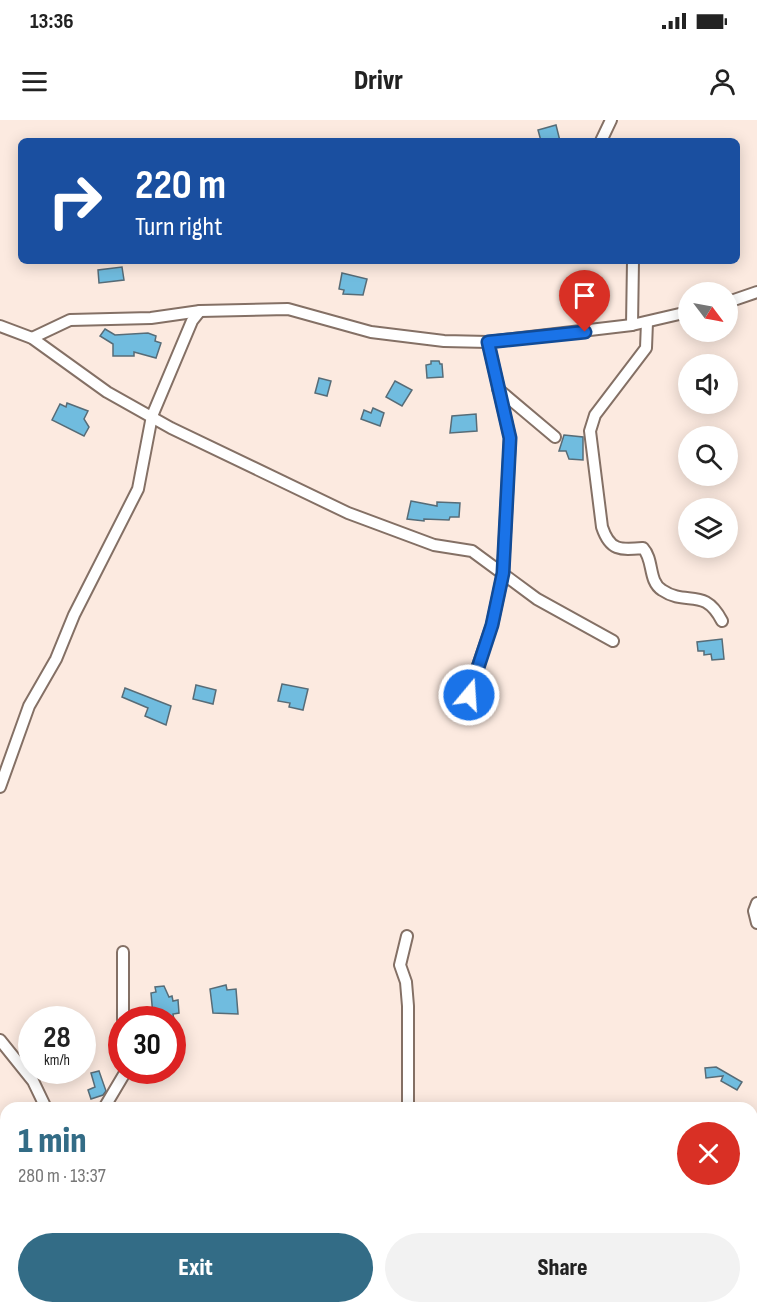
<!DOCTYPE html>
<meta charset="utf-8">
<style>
:root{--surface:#fff;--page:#f2f2f2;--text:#222;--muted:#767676;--accent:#336c86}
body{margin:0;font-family:"Sofia Sans Condensed",sans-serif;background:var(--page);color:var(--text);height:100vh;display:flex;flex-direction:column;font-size:22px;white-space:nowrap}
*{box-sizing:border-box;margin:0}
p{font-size:20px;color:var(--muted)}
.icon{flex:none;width:33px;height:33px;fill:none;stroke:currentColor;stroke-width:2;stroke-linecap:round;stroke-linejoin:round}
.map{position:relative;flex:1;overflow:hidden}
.panel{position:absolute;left:0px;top:982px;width:758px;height:212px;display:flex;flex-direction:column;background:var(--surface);border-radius:18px 18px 0 0;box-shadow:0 3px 15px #0003}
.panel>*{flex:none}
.hud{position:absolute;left:18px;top:18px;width:722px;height:126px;border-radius:9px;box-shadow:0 3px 15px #0003;background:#1a4fa0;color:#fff;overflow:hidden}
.needle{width:39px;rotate:122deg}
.fabs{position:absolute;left:678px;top:162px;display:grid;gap:12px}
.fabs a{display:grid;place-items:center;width:60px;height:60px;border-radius:50%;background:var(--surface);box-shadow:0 3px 15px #0003;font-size:30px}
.speed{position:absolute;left:18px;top:886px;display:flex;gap:12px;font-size:30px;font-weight:700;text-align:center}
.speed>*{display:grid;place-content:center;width:78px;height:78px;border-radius:50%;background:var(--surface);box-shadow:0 3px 15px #0003;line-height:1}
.speed small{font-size:15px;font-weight:400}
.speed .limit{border:9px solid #d22;background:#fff;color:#111}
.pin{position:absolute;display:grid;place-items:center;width:51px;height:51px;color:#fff;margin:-62px -26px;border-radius:50% 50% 50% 0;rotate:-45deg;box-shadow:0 0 6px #0007}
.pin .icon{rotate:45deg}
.me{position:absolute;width:66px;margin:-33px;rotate:18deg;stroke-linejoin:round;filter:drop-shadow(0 0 4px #0008)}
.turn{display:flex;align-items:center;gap:21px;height:126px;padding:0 18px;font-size:27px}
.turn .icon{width:78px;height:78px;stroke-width:2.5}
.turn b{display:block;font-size:42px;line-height:51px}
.round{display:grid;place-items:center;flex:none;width:63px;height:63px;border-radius:32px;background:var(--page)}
.summary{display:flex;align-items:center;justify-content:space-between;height:102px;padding:0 18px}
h1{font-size:36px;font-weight:800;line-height:45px;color:var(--accent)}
.primary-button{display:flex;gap:12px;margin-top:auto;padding:12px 18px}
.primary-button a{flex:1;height:69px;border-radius:36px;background:var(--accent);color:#fff;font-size:24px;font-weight:800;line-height:69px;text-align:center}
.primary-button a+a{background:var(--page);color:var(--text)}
.status{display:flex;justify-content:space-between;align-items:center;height:42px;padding:0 30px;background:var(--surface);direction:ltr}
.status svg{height:16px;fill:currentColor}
header{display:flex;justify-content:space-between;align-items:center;height:78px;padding:0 18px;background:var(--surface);font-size:27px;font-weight:800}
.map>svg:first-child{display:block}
</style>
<div class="status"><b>13:36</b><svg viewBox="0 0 49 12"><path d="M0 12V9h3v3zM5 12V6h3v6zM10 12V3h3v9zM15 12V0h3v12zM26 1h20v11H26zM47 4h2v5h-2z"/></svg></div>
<header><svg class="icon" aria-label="menu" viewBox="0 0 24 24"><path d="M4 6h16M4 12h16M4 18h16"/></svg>Drivr<svg class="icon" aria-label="person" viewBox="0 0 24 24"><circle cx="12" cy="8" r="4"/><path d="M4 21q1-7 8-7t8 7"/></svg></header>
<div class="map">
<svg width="757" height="1193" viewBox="0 0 757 1193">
<rect width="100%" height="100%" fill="#fceae0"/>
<g fill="#70bcdf" stroke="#576c77" stroke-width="1.5">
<path d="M556 5 560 21H541L538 10Z"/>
<path d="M122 147 124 160 99 163 98 150Z"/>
<path d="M342 153 367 159 363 175 343 174 344 170 339 169Z"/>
<path d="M105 209 115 215 148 213 156 216 155 221 161 223 156 238 134 232V236H113V224L100 216Z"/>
<path d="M431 241H439L440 244H442L443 257 427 258 426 245 431 244Z"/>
<path d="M319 258 331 261 327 276 315 273Z"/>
<path d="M395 261 412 270 402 286 386 277Z"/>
<path d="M67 283 88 291 84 299 89 307 84 316 52 300 60 284 66 287Z"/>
<path d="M373 288 384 293 380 306 361 299 364 290 371 293Z"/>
<path d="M476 294 477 311 450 313 452 296Z"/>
<path d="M564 315 583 317V340L569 339 566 331H559Z"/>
<path d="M411 381 437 386V382L460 383 459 397H450L449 400 424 399V401L407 399Z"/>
<path d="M722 519 724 539 712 540 711 534 704 535V531H698L697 522Z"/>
<path d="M282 564 308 569 303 590 289 587 290 583 278 581Z"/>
<path d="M196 565 216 570 213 584 193 579Z"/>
<path d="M125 568 171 586 166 605 145 596 148 588 122 577Z"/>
<path d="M226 865 227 870 236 869 238 894 213 893 210 869Z"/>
<path d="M164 866 169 877 172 876 173 881 178 880 179 893 173 894 174 900H158L157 896H153L151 873 156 872 155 867Z"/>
<path d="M716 947 742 962 737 970 721 961 723 956 706 958 705 948Z"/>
<path d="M99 951 106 971 103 975 91 979 88 970 95 967 91 953Z"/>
</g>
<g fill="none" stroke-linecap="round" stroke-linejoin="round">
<defs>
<g id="minor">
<path d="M601 21 611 0"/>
<path d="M728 182 757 172"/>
<path d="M647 202 646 228 595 295 590 311 602 407C610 431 620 430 643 428 654 440 648 461 662 470 687 487 704 466 722 501"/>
<path d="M632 205 633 141"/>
<path d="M0 206 32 218 107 272 171 308 348 393 434 425 472 431 537 479 613 521"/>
<path d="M32 218 70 200 151 198 200 191 288 189 371 212 444 221 488 222 632 205 688 192"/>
<path d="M498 269 555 317"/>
<path d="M464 586 492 505 503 453 510 318 488 222"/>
<path d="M0 667 29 586 56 539 74 495 138 369 152 296 192 201 200 191"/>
<path d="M757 783 754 791 757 803"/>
<path d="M407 816 400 845 406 862 408 886V988"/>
<path d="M123 832V900"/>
<path d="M0 920 33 961 46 988"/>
<path d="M104 988 126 951"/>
<path d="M752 1116 757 1105"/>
<path d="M0 1186 11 1193"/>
<path d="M108 1188 110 1193"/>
<path d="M384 1188 394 1193"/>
<path d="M558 1188 561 1193"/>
<path d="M303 1193 306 1188"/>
<path d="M699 1193 706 1188"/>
<path d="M713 1193 714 1188"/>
</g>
</defs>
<use href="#minor" stroke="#847065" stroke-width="14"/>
<use href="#minor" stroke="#fff" stroke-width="10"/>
</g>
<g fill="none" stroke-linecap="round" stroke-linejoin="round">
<defs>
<path id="route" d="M469 575 492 505 503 453 510 318 488 222 585 212"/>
</defs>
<use href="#route" stroke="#114b97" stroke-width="15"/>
<use href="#route" stroke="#1a73e8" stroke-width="10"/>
</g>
</svg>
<div class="fabs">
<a><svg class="needle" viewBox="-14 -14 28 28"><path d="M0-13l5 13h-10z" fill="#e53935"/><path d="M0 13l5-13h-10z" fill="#767676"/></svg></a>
<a><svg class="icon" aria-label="sound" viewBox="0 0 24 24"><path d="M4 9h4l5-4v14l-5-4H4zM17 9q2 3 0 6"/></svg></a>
<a><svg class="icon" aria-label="search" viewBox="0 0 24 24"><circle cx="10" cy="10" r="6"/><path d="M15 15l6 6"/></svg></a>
<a><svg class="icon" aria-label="layers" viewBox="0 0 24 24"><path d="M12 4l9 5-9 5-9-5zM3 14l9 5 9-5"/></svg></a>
</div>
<div class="speed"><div>28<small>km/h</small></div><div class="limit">30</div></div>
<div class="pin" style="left:585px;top:212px;background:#d93025"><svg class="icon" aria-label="arrive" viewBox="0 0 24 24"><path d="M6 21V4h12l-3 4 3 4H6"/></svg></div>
<svg class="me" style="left:469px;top:575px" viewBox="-20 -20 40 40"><circle r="17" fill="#1a73e8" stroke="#fff" stroke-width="3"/><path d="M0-11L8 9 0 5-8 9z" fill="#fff"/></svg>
<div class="hud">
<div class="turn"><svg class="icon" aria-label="right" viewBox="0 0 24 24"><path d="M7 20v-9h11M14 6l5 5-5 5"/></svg><div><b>220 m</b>Turn right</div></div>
</div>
<section class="panel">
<div class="summary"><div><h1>1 min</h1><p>280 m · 13:37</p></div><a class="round" style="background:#d93025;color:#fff"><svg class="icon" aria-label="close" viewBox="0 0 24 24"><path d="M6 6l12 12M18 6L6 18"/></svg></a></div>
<div class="primary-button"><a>Exit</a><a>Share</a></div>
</section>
</div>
